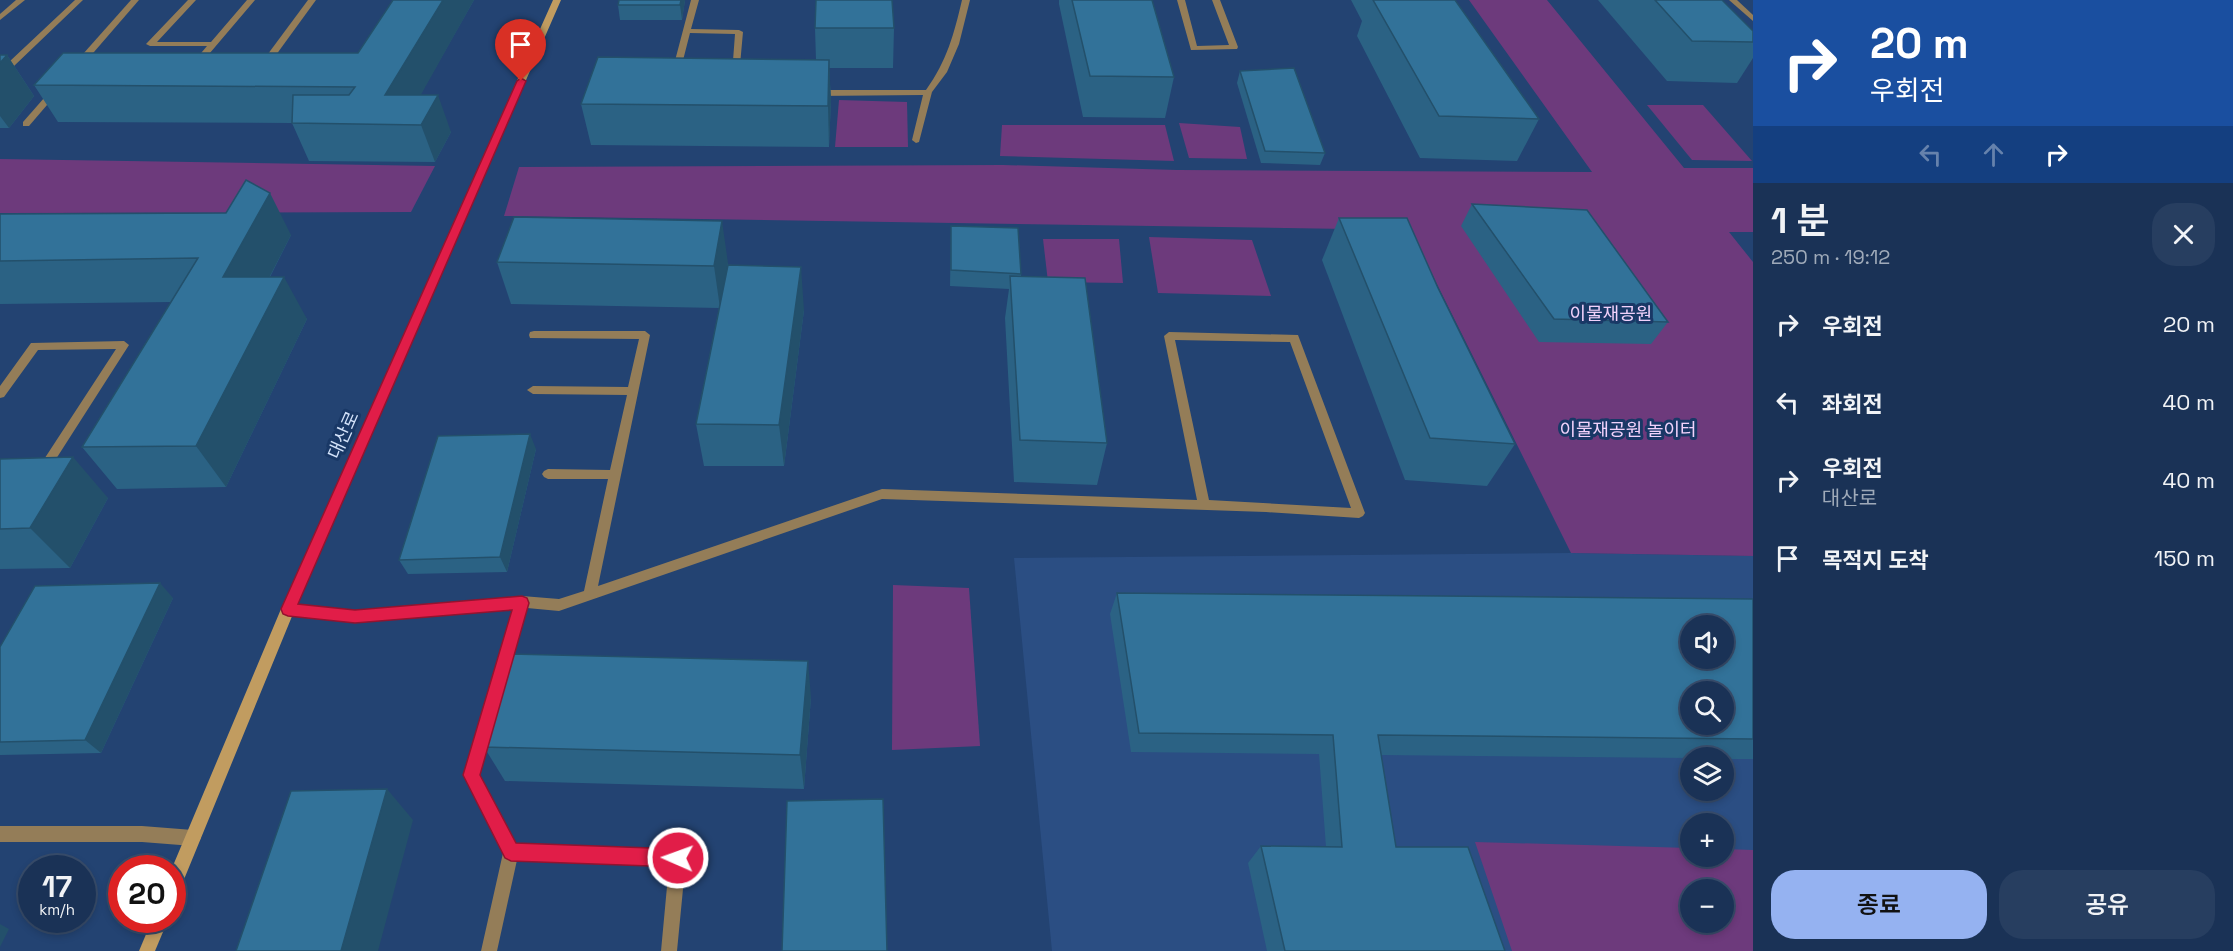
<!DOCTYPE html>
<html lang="ko">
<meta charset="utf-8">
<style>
:root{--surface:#1a3256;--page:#273e60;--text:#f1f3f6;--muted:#9faab9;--line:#384d6c;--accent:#95b2f1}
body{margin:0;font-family:"Space Grotesk","Noto Sans KR",sans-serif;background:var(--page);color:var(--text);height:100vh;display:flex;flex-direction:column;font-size:22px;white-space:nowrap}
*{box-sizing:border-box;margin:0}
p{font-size:20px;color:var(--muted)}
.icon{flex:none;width:33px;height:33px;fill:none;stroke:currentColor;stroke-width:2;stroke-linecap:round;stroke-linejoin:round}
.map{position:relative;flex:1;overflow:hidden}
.sheet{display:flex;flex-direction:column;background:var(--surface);width:480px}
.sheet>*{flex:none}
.top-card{background:#1a4fa0;color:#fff;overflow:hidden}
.fabs{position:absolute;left:1680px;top:615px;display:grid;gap:12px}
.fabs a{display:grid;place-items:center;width:54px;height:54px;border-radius:50%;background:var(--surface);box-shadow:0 3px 9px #0003,0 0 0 2px var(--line);font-size:30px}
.speed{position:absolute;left:18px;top:855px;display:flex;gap:12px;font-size:30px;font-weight:700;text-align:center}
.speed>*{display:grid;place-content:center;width:78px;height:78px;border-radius:50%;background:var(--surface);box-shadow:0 3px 9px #0003,0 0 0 2px var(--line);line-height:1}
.speed small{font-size:15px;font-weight:400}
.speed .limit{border:9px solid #d22;background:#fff;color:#111}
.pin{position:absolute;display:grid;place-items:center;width:51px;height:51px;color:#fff;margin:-62px -26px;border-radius:50% 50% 50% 0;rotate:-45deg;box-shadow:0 0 6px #0007}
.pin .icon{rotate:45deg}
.me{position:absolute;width:66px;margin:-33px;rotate:272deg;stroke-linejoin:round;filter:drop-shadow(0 0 4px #0008)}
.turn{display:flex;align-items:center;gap:21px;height:126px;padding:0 18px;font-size:27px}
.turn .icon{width:78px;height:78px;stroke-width:2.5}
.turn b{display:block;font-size:42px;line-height:51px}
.lanes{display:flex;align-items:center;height:57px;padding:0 18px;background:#0003;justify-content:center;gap:30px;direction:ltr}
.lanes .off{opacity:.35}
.round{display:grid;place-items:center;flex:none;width:63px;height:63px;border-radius:24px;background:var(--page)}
.summary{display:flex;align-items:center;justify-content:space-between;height:102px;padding:0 18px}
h1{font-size:36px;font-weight:600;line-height:45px}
.cta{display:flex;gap:12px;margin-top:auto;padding:12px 18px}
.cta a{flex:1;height:69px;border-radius:24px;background:var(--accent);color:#111;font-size:24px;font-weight:600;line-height:69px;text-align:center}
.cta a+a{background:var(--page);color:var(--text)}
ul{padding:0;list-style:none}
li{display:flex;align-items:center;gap:18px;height:78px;padding:0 18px}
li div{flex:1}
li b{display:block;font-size:22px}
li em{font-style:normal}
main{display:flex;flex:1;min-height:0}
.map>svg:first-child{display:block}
</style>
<main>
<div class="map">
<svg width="1753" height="951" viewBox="0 0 1753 951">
<rect width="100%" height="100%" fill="#234372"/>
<path fill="#2b4e83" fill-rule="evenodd" d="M1571 553 1753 556V951H1052L1014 558ZM1690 626H1724V658H1690ZM1690 692H1724V724H1690ZM1690 758H1724V790H1690ZM1690 824H1724V856H1690ZM1690 890H1724V922H1690Z"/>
<g fill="#6d3a7c" fill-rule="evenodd">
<path d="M1469 0H1547L1684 168H1753V232H1729L1753 262V556L1571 553 1410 230 504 216 519 167 1003 165 1177 170 1592 172Z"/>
<path d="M839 100 907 102 908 147H835Z"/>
<path d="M1647 105H1703L1752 161 1692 160Z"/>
<path d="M1179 123 1240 127 1247 159 1189 158Z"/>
<path d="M1002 125H1165L1174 161 1000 156Z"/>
<path d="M0 159 435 166 411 212 0 213Z"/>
<path d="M1149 237 1252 240 1271 296 1158 293Z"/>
<path d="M1043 239H1119L1123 283 1048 282Z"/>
<path d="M893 585 969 588 980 746 892 750Z"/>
<path d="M1475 842 1690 848V856H1724V849L1753 850V951H1512ZM1690 890H1724V922H1690Z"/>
</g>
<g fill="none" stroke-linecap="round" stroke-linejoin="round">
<g fill="#947d58" fill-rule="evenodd">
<path d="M16 0H25L0 20V14Z"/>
<path d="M75 0H83L14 66H0V62H9Z"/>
<path d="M131 0H139L81 67H75V63Z"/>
<path d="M188 0H196L157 42H211L247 0H255L198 67H195L191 65 207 46H150L146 44Z"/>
<path d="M308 0H316L268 66H262V62Z"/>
<path d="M691 0H699L691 29 739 30 743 32 739 76 732 74 735 34 690 33 680 72 676 74 672 72Z"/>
<path d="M962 0H970L959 44 947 72 932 92 919 142 916 143 912 140 923 95 815 96 811 93 815 90H926C947 61 954 34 962 0Z"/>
<path d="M1177 0H1185L1197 46 1229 45 1212 0H1220L1238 47 1237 49 1191 50Z"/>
<path d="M1729 0H1737L1753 15V21Z"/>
<path d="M52 89 59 91 29 126H23V122Z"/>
<path d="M534 331H645L650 335 598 586 882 489 1197 500 1164 336 1169 332 1298 335 1365 513 1363 516 1359 518 1266 512 882 499 559 611 527 608 480 775 515 844 678 850 684 853 686 858 677 951H661L669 865 517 860 497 951H481L503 853 465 775 514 608 355 622 288 615 283 613 281 609 283 605 288 603 355 610 522 596 559 599 584 591 608 479H548L544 477 542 474 544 471 548 469 610 470 627 395 533 394 527 390 533 386 628 387 639 339 530 338 529 335 530 332ZM1175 340 1290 342 1351 508 1209 500Z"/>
<path d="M124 341 129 345 47 473H39L37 470 39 467 116 349 38 350 4 397 0 398V386L31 343Z"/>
<path d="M0 826H142L193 830 198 833 201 838 198 843 193 846 142 842H0Z"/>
</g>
<g fill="#c19c60" fill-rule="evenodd">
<path d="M553 0H561L295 609 178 894 172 896V868L281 609Z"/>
<path d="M152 920H168L155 951H139Z"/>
</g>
</g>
<g fill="#2b6284">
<path d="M393 0H474L420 95 451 132 435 162 309 161 292 123 58 122 34 85 358 53Z"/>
<path d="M685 0 682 20H620L618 5Z"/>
<path d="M1059 0H1152L1174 77 1165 118 1083 117 1059 4Z"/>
<path d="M1351 0H1455L1539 119 1517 161 1420 158 1357 36 1362 21Z"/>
<path d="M1598 0H1722L1753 31V58L1737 83 1667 81Z"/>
<path d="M815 28H894L893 68H829L831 100 829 147 591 145 581 104 816 60Z"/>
<path d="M0 55H7L34 96 9 128H0Z"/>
<path d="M1240 71 1325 153 1320 165 1261 163 1237 83Z"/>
<path d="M1472 204 1668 322 1651 344 1539 342 1461 226Z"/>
<path d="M0 214 291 235 270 277 307 319 226 487 117 489 82 447 172 302 0 304Z"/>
<path d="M1339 218 1438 288 1515 444 1487 486 1405 480 1322 260Z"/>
<path d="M951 226 1021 274V276L1107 443 1097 485 1014 482 1005 318 1009 289 950 286Z"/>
<path d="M497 262 728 263V265L804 310 784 466H704L696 424 719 308 511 304Z"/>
<path d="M536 449 507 572 408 574 399 560Z"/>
<path d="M0 459 108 498 70 568 0 569Z"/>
<path d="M1117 593 1753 599V759H1724V758H1690L1381 755 1396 847 1505 951H1267L1248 863 1261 846 1326 847 1319 754 1131 752 1110 614Z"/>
<path d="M173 598 101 753 0 755V647Z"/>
<path d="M811 697 804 789 505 781 484 747Z"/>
</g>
<g fill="#23506b">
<path d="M443 0H474L404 125 385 95Z"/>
<path d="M681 0H685L682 20 680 5Z"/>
<path d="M7 55 34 96 9 128 0 116V63Z"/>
<path d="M829 60 831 100 829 147 828 106Z"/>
<path d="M438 95 451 132 435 162 421 125Z"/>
<path d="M270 193 291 235 248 319 223 277Z"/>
<path d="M722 221 728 263 720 308 714 266Z"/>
<path d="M801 267 804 310 784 466 779 425Z"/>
<path d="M284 277 307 319 226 487 196 446Z"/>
<path d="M530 434 536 449 507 572 500 557Z"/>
<path d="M73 457 108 498 70 568 30 528Z"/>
<path d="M160 583 173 598 101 753 85 740Z"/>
<path d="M808 661 811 697 804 789 800 755Z"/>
<path d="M387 789 413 820 378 951H341Z"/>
<path d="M0 924 9 929 0 947Z"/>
</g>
<g fill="#327299" stroke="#23506b" stroke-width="1.5" fill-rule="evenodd">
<path d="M393 0H443L385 95H438L421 125 292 123 293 95H349L355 87 34 85 63 53H358Z"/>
<path d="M619 0H681L680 5H618Z"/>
<path d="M816 0H892L894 28H815Z"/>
<path d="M1072 0H1152L1174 77 1090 76Z"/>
<path d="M1373 0H1455L1539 119 1439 116Z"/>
<path d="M1655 0H1722L1753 31V42L1692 41Z"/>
<path d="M0 55H7L0 63Z"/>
<path d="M598 57 829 60 828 106 581 104Z"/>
<path d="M1294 68 1325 153 1265 151 1240 71Z"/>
<path d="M246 180 270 193 223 277H284L196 446 82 447 198 258 0 261V214L226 213Z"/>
<path d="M1472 204 1587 210 1668 322 1554 319Z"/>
<path d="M514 217 722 221 714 266 497 262Z"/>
<path d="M1339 218H1407L1438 288 1515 444 1430 438Z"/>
<path d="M951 226 1018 228 1021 274 951 270Z"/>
<path d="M728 265 801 267 779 425 696 424Z"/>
<path d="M1010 276 1085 278 1107 443 1020 440Z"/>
<path d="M530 434 500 557 399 560 438 436Z"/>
<path d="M73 457 30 528 0 529V459Z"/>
<path d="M160 583 85 740 0 742V647L35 586Z"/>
<path d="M1117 593 1753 599V739L1378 735 1396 847H1468L1505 951H1285L1261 846 1342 847 1333 735 1139 733ZM1690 626H1724V658H1690ZM1690 692H1724V724H1690Z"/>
<path d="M511 654 808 661 800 755 484 747Z"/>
<path d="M387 789 341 951H236L291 791Z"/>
<path d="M883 799 887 951H782L787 801Z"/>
</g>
<path fill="#e11d48" stroke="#92132f" stroke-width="1.5" d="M521 78 526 81 298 604 355 610 522 596 527 598 529 603 480 775 516 843 678 849 685 852 687 858 685 864 678 867 511 861 505 858 463 775 512 610 355 623 288 616 283 614 281 609 517 81Z"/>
<g text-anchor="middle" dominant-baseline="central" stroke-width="6" stroke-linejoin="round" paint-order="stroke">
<g font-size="18" fill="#f2d2fb" stroke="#193866">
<text x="1611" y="313">이물재공원</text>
<text x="1628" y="429">이물재공원 놀이터</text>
</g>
<g font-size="18" fill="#d4e3fa" stroke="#193866">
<text transform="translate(343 435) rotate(-66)">대산로</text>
</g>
</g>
</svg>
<div class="fabs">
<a><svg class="icon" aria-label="sound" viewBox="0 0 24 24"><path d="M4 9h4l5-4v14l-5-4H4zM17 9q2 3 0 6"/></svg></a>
<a><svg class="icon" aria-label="search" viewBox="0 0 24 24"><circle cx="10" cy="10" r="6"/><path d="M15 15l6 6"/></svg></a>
<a><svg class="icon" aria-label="layers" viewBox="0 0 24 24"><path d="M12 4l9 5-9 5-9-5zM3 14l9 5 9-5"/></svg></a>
<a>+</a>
<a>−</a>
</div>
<div class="speed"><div>17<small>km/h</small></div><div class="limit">20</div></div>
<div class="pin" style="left:521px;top:81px;background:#d93025"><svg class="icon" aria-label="arrive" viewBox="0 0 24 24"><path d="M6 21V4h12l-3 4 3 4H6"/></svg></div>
<svg class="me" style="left:678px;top:858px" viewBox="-20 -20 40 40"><circle r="17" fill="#e11d48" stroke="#fff" stroke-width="3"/><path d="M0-11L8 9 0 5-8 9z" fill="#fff"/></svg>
</div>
<section class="sheet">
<div class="top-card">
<div class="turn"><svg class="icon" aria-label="right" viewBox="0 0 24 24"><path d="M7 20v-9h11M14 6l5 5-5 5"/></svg><div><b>20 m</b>우회전</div></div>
<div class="lanes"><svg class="icon off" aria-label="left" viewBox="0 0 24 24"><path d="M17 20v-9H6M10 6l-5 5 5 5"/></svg><svg class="icon off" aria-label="ahead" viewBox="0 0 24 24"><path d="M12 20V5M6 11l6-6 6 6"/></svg><svg class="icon" aria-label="right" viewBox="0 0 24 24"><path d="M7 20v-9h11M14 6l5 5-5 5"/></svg></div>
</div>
<div class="summary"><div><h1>1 분</h1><p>250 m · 19:12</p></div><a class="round"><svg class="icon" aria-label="close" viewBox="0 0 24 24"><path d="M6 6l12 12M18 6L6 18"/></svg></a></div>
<ul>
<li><svg class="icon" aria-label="right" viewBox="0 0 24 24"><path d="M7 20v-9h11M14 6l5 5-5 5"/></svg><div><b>우회전</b></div><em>20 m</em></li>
<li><svg class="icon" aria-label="left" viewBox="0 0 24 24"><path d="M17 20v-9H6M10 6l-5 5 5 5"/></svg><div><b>좌회전</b></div><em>40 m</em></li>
<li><svg class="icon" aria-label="right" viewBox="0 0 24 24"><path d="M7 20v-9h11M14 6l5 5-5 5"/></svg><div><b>우회전</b><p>대산로</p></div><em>40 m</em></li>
<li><svg class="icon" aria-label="arrive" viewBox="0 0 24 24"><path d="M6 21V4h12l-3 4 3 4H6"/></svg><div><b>목적지 도착</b></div><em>150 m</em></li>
</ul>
<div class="cta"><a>종료</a><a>공유</a></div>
</section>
</main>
